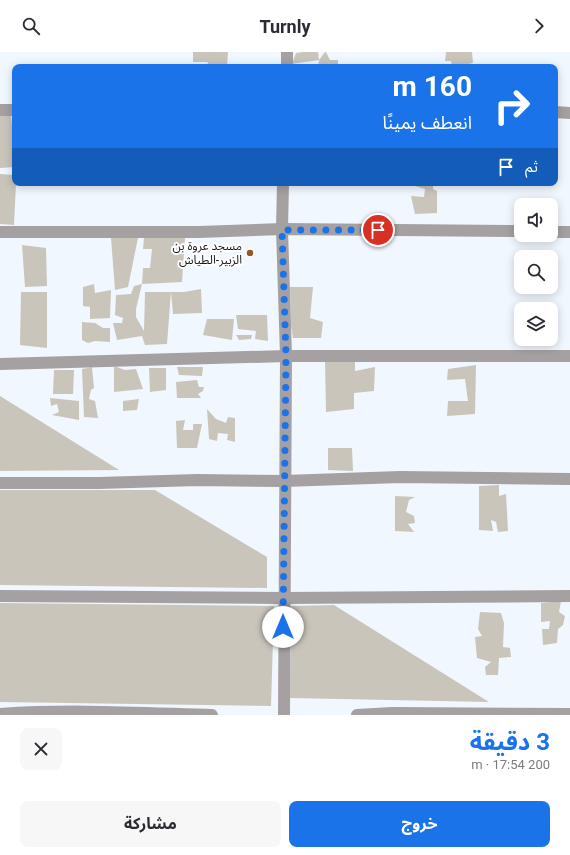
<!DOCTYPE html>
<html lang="ar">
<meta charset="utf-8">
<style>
:root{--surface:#fff;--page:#f7f7f7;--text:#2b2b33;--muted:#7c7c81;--accent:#1a73e8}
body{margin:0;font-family:Roboto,"Noto Sans Arabic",sans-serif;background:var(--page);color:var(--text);direction:rtl;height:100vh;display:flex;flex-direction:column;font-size:15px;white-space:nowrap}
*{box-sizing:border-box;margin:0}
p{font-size:13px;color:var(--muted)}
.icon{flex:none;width:22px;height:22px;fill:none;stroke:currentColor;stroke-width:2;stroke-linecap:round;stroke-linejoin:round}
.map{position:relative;height:663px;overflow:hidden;direction:ltr}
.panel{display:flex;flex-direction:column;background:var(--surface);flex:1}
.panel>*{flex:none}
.banner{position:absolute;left:12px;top:12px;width:546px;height:122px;border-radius:8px;box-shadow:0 2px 10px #0003;direction:rtl;background:#1a73e8;color:#fff;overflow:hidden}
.controls{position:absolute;left:514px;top:146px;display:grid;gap:8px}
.controls a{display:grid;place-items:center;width:44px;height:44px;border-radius:8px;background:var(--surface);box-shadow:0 2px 10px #0003;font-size:20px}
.pin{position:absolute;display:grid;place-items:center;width:34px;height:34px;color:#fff;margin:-17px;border:2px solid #fff;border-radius:50%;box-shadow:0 1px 4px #0007}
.me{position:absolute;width:44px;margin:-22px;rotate:0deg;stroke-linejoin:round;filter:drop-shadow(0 0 3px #0008)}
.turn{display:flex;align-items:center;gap:14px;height:84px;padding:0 20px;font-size:18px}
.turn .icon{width:52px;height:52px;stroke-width:2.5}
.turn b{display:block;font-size:28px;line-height:34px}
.then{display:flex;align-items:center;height:38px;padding:0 20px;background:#0003;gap:8px;font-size:15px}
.round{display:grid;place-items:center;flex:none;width:42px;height:42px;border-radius:8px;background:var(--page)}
.head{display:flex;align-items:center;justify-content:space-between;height:68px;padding:0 20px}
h1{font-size:24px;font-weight:700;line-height:30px;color:var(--accent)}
.cta{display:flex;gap:8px;margin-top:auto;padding:8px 20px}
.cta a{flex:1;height:46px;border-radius:8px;background:var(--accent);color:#fff;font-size:16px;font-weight:700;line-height:46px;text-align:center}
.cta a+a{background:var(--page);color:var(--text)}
header{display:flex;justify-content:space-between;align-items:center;height:52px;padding:0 20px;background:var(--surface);font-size:18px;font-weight:700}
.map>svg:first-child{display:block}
</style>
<header><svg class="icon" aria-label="forward" viewBox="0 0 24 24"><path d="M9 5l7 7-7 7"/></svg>Turnly<svg class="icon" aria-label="search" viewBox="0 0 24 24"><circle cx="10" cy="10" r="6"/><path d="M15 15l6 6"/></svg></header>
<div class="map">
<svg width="570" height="663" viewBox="0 0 570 663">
<rect width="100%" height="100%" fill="#f1f7fe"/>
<g fill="#cac5bb">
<path d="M193 0H228L227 15H207L208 10H193Z"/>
<path d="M303 0H318L319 8 292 12 313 13 312 15H292V12L296 1Z"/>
<path d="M325 0H326L330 8H338V15H318L319 8Z"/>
<path d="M446 0H472L473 11 468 12 467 15H452L451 9H445Z"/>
<path d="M0 64H11L15 98V115L0 116Z"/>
<path d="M0 122 15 123 16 131 14 173 0 172Z"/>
<path d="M415 131H433V137L437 139V161L415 162 411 144 424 145 425 137 415 134Z"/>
<path d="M111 186H138L128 235 115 238Z"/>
<path d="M144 186H185L182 230 142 232 143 216H150L152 197H143Z"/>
<path d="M22 193 46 196 47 234 25 235Z"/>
<path d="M94 232 95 241 111 238 110 266 90 267V255L83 254V235Z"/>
<path d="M142 232 136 257V265L144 279 145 240H171L167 292 145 293 142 284 117 288 113 271H122L123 266 115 263 116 243 131 242 134 234Z"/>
<path d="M290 235H313L310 266 323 270 321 286H293L291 273Z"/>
<path d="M201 237 202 261 173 262 171 240H184Z"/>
<path d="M21 240H47V296L20 293Z"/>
<path d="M236 263H267L268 289 255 287 256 279 238 277Z"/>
<path d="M207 267H234L232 288 203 283Z"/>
<path d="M82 270 95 271 103 276H110V290L95 289 88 291 82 288Z"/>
<path d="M236 283H252L251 287 239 288Z"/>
<path d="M325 309H355V319L375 315 374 339 354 341V357L326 360Z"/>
<path d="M476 313 475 362 447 364 448 349H468L465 327 447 328 448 317Z"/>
<path d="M114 314 125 318 136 317 143 337 114 340Z"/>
<path d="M92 315 94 336 91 338 89 347 95 349 98 366 84 365 82 317Z"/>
<path d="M177 315H203L202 324 179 323Z"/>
<path d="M149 316H166V338L150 340Z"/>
<path d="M54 318H74L73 342H53Z"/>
<path d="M197 328 199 335H204L203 339 198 342 201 346H177L176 330Z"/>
<path d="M0 344 119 418 0 419Z"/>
<path d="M50 346 79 349V368L52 363 59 360 57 352 51 354Z"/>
<path d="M139 347 137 358 123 359V349Z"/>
<path d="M207 357 216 367 226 371 228 365 235 366V390L227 388 228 382 218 381 217 389 209 387Z"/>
<path d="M185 368 183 378H193V372H202L197 396H177L176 369Z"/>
<path d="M328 396H352L353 419 328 418Z"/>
<path d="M499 433V444L506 442 508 479 498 480 496 470 491 468 493 479 479 478V434Z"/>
<path d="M0 438H155L267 505V536L0 533Z"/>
<path d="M395 444 415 445 409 448 406 460 414 464 415 471 408 472 414 480 395 479Z"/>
<path d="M561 549 559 560 565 564 563 573 558 577 557 591 543 593 542 577H549L550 569 541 570V551Z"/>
<path d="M0 551 274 554 271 654 0 650Z"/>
<path d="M334 553 489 650 290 646 291 554Z"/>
<path d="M480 560 501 561 504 571 503 595 510 596 511 605 499 606 498 623H486L485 615 491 610 477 606 475 585 482 584 478 577Z"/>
</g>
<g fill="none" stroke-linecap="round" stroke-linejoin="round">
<g stroke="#a5a0a1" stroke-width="12">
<path d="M287 15V0"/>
<path d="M0 58H15"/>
<path d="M555 60 570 61"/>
<path d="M283 131 282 177 286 304 284 663"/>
<path d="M0 180H199L282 177 521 179"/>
<path d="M551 180H570"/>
<path d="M0 312 286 304H570"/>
<path d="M0 431H99L197 428 284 429 400 425 570 427"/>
<path d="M0 544 283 546 570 544"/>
<path d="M0 662C70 657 141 661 212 663"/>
<path d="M357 663 392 661 570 662"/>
</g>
</g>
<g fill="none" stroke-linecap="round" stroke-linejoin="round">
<path stroke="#1a73e8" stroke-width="7" stroke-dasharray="0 12.6" d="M283 575 286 304 282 178H378"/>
</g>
<circle fill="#97581f" stroke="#fff" stroke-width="1.5" cx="250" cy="201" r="4"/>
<g text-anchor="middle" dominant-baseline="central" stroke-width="4" stroke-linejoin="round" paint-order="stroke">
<g font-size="12" fill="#17191c" stroke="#fff" text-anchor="end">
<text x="242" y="194">مسجد عروة بن<tspan x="242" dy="14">الزبير-الطياش</tspan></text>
</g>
</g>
</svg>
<div class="controls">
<a><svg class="icon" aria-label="sound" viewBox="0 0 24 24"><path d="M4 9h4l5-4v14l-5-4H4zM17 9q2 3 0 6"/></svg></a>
<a><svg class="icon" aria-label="search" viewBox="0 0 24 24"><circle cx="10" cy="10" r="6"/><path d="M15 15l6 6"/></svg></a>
<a><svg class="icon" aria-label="layers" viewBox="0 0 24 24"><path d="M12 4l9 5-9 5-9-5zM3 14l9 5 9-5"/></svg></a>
</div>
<div class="pin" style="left:378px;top:178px;background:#d93025"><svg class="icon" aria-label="arrive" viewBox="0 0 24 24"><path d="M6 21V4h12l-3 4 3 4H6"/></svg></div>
<svg class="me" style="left:283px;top:575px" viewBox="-20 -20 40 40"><circle r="19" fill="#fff"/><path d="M0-13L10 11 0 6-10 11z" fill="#1a73e8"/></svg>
<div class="banner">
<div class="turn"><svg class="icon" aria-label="right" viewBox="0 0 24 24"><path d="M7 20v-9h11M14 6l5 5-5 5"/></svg><div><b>160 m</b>انعطف يمينًا</div></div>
<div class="then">ثم<svg class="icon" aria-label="arrive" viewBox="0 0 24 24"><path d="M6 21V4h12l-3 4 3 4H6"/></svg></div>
</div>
</div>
<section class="panel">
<div class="head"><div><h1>3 دقيقة</h1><p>200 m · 17:54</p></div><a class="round"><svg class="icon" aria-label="close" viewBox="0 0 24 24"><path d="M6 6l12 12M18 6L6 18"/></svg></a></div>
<div class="cta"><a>خروج</a><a>مشاركة</a></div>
</section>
